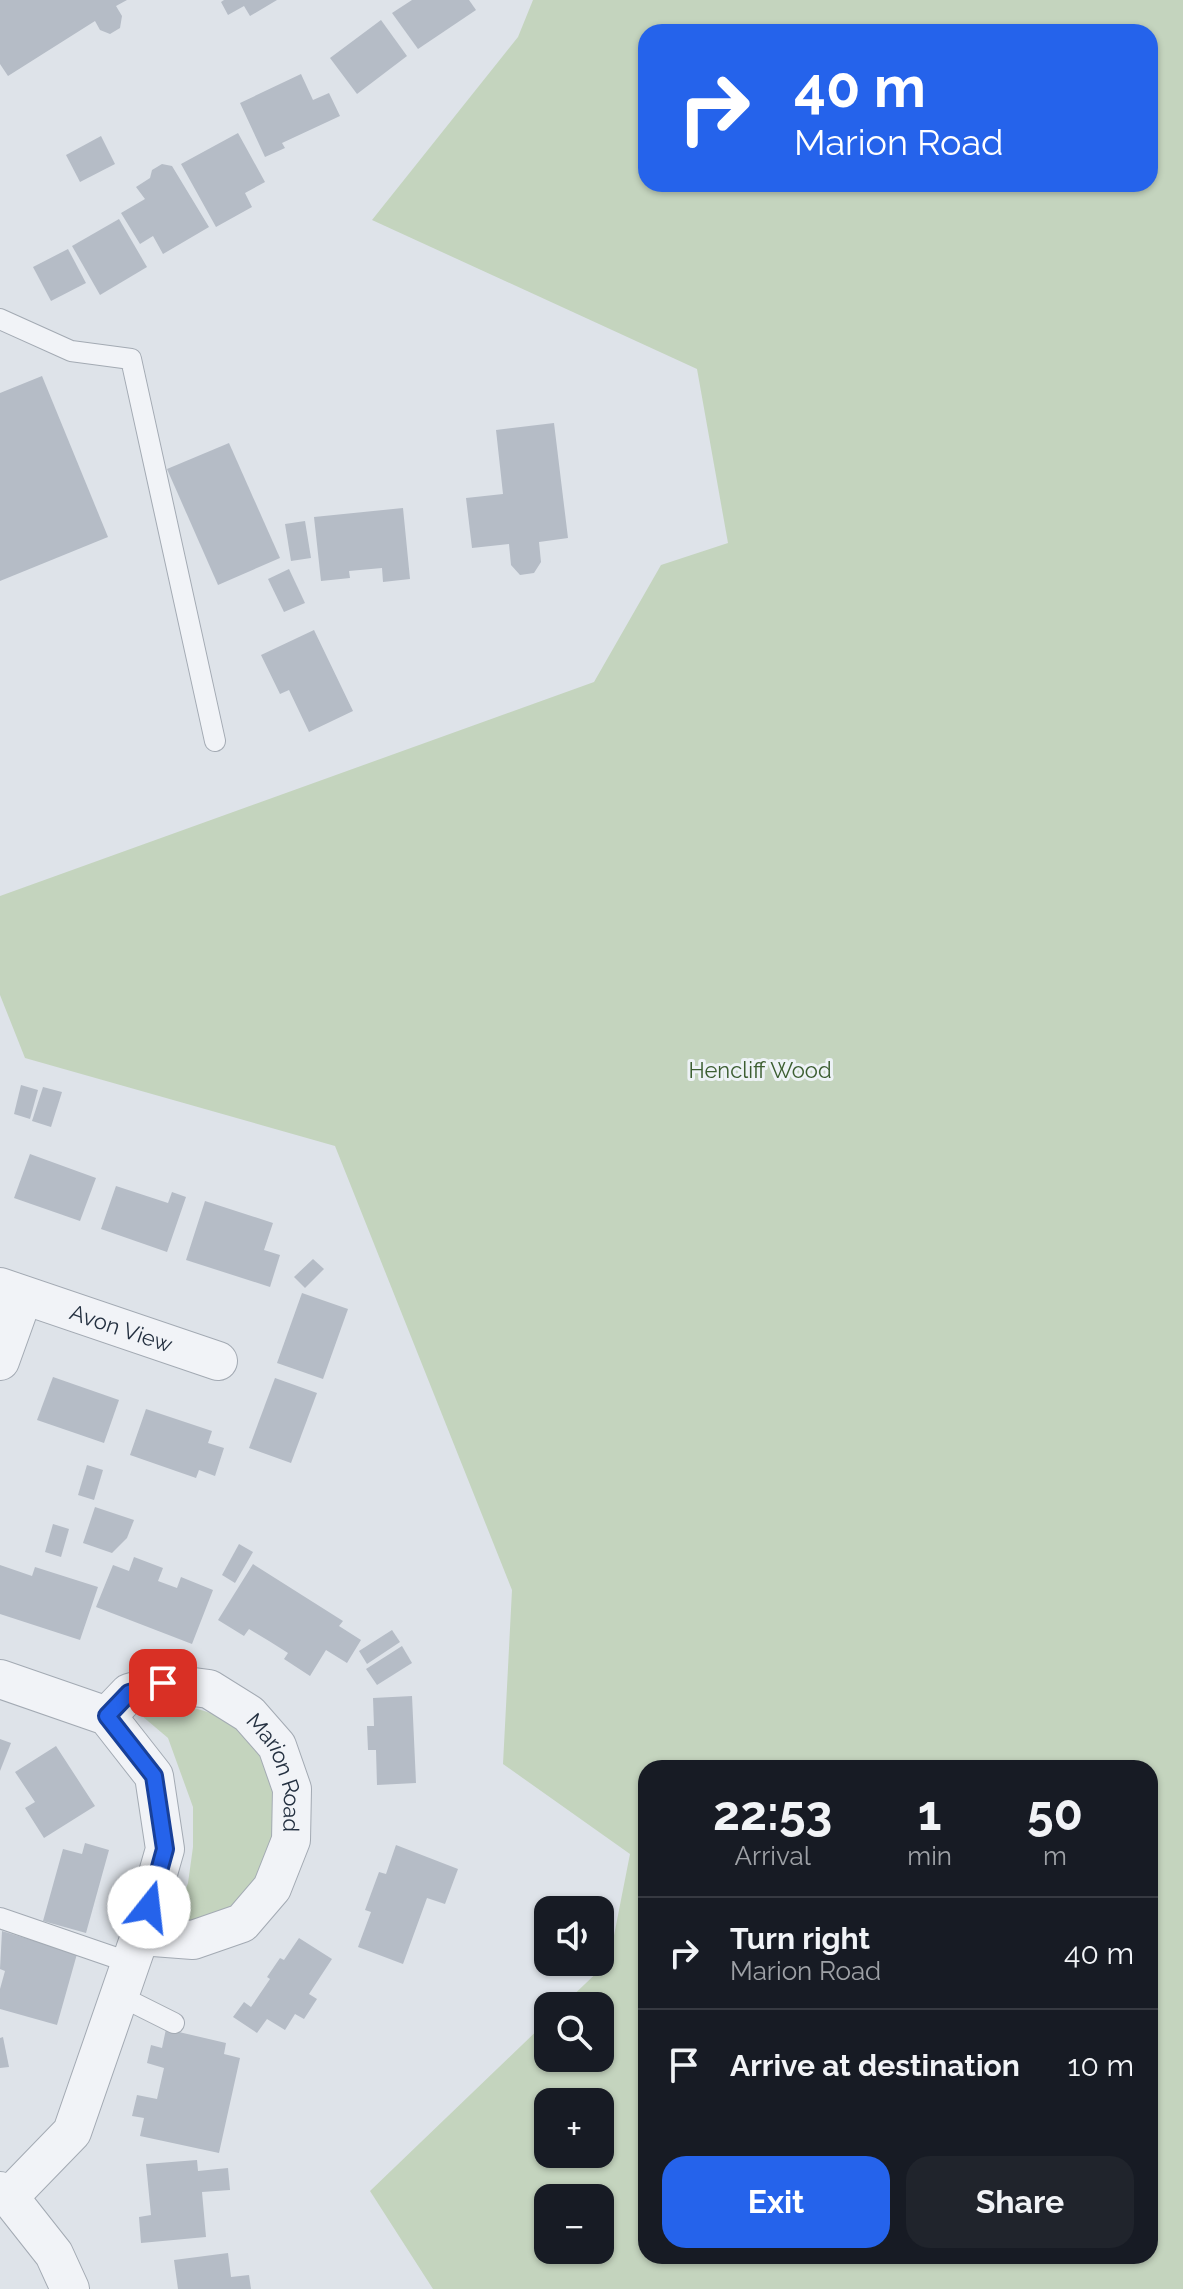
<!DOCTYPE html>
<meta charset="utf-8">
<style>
:root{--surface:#171b24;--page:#20242c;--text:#f1f3f6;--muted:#9ea1a6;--line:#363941;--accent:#2563eb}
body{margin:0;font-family:Raleway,sans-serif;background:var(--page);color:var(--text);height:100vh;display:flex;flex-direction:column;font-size:30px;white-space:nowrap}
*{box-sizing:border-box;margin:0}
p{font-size:26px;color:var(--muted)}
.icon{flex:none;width:44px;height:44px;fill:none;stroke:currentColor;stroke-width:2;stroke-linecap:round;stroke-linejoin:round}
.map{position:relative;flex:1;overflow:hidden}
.sheet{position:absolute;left:638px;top:1760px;width:520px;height:504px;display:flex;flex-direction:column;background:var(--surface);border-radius:24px;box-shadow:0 2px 6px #0004}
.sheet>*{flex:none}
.banner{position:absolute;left:638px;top:24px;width:520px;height:168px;border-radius:24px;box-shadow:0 2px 6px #0004;background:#2563eb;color:#fff;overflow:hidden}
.buttons{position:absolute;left:534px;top:1896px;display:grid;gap:16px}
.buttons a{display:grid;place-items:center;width:80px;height:80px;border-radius:16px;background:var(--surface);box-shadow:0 2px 6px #0004;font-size:40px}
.pin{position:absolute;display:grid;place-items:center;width:68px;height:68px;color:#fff;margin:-34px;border-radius:16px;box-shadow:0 4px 12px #0006}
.me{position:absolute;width:88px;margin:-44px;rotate:16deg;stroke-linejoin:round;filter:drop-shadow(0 0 6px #0008)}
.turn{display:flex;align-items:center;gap:28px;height:168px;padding:0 24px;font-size:36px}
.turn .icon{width:104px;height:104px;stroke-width:2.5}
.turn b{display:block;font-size:56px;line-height:68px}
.eta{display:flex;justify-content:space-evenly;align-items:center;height:136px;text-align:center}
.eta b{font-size:48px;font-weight:700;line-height:56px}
.cta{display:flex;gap:16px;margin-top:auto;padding:16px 24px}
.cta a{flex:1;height:92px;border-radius:24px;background:var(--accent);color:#fff;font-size:32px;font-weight:700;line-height:92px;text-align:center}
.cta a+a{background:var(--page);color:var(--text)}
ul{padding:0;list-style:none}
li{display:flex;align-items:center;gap:24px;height:112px;padding:0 24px;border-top:2px solid var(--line)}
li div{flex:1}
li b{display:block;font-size:30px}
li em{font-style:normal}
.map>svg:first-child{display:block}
</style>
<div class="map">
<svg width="1183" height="2289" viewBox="0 0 1183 2289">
<rect width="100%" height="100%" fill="#dee3e9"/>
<g fill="#c4d4be" fill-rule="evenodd">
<path d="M533 0H1183V2289H433L370 2191 548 2020V2058H600V2006H562L609 1961 630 1854 503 1764 512 1590 335 1146 25 1058 0 995V896L594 682 661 565 728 543 697 369 372 220 518 37ZM646 32H1150V184H646ZM646 1768H1150V2256H646ZM548 2102H600V2154H548ZM548 2198H600V2250H548Z"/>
<path d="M171 1703C194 1708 222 1713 240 1729 295 1779 294 1885 220 1916 214 1919 205 1925 198 1926 191 1926 180 1922 174 1920L188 1883 193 1847V1807L168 1738 142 1716 141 1709Z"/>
</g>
<g fill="#b5bcc6">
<path d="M0 0H127L116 6 122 16 120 28 110 34 100 30 95 21 8 76 0 64Z"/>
<path d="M224 0H277L250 16 244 6 228 15 221 2Z"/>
<path d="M412 0H469L476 10 418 49 392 13Z"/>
<path d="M381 20 407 56 357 94 330 58Z"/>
<path d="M301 74 313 100 329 93 340 116 282 143 285 148 265 157 240 103Z"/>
<path d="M238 133 265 182 245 193 252 207 216 227 181 164Z"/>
<path d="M101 136 115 164 80 182 66 155Z"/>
<path d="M162 164 172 166 209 227 163 254 153 236 140 244 121 213 145 199 136 187 150 178 152 170Z"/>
<path d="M119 219 147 267 100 295 72 246Z"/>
<path d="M68 249 86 283 51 301 33 267Z"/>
<path d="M42 376 108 537 0 581V393Z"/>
<path d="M554 423 568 538 539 542 541 562 534 573 520 575 511 565 509 544 472 548 466 498 503 494 496 430Z"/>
<path d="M229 443 280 558 218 585 167 469Z"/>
<path d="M403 508 410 579 383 582 382 568 349 571 350 578 321 581 314 517Z"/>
<path d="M305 521 311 558 291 561 285 524Z"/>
<path d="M289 569 305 603 284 612 268 579Z"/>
<path d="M314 630 353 711 309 732 289 690 280 694 261 655Z"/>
<path d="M21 1085 38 1090 30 1119 14 1114Z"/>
<path d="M43 1087 62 1092 51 1127 32 1121Z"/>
<path d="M30 1154 96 1178 80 1221 14 1198Z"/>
<path d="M116 1186 168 1203 172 1192 186 1197 167 1252 101 1229Z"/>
<path d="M205 1201 273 1223 264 1250 280 1255 270 1287 186 1260Z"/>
<path d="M313 1259 324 1269 305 1288 294 1277Z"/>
<path d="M302 1293 348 1309 323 1379 277 1363Z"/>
<path d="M53 1377 119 1400 104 1443 37 1420Z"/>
<path d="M275 1378 317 1393 291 1463 249 1448Z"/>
<path d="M146 1409 212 1431 208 1443 224 1448 215 1476 199 1470 196 1478 130 1455Z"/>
<path d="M87 1465 103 1470 94 1500 78 1495Z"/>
<path d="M95 1507 134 1520 127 1538 112 1553 83 1543Z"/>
<path d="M53 1524 69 1529 61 1557 45 1552Z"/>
<path d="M239 1544 253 1552 235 1583 222 1575Z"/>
<path d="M134 1557 163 1568 158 1581 177 1588 181 1577 213 1590 192 1644 96 1607 113 1565 129 1571Z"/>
<path d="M253 1564 343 1621 339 1626 361 1640 347 1663 326 1650 310 1676 284 1659 288 1653 269 1641 249 1629 244 1636 218 1620Z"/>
<path d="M0 1565 32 1576 35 1567 98 1587 80 1640 0 1614Z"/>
<path d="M392 1630 400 1642 367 1664 359 1651Z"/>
<path d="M402 1646 412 1663 377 1685 366 1669Z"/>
<path d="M412 1696 416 1783 377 1785 376 1750H368L367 1726H374L373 1698Z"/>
<path d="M0 1739 11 1743 0 1771Z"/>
<path d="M56 1746 95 1806 44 1838 25 1808 35 1802 15 1772Z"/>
<path d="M85 1843 109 1850 86 1933 43 1921 63 1849 82 1854Z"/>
<path d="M396 1845 458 1869 445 1904 427 1898 403 1964 358 1947 371 1912 365 1910 379 1872 386 1874Z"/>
<path d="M2 1931 77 1954 57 2025 0 2009V1989L5 1971 0 1969Z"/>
<path d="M299 1938 332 1959 309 1994 317 1999 304 2019 295 2014 285 2030 267 2019 257 2033 233 2017 244 2002 251 2007 270 1979 267 1977 280 1958 284 1960Z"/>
<path d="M166 2029 226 2043 224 2054 240 2058 219 2153 140 2136 144 2118 132 2116 137 2095 157 2099 164 2068 147 2063 151 2045 162 2048Z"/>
<path d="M3 2037 9 2067 0 2068V2038Z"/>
<path d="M197 2160 198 2171 228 2168 230 2190 202 2192 206 2237 141 2243 139 2217 151 2215 146 2164Z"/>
<path d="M228 2253 231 2277 249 2275 251 2289H178L174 2260Z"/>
</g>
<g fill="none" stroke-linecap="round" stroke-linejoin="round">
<defs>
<g id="service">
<path d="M0 319 71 351 131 359 215 741"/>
<path d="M0 1918 131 1963"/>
<path d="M120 1996 174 2023"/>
</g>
<g id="minor">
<path id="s1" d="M0 1287 218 1361"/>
<path d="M0 1361 23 1297"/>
<path d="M0 1679 107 1716 154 1776 165 1849 140 1936 72 2132 9 2197"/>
<path id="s2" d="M107 1716 129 1693 163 1683 209 1689 249 1714 277 1746 292 1789 291 1840 272 1888 242 1923 193 1940 140 1936"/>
<path d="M0 2191 9 2197 54 2254 70 2289"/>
</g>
</defs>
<use href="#service" stroke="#a3aab3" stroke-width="22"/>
<use href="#minor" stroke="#a3aab3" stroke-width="40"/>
<use href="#service" stroke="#f1f3f7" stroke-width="20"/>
<use href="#minor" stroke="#f1f3f7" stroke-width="38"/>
</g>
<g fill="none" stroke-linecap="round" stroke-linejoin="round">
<defs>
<path id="route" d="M149 1907 165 1849 154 1776 107 1716 129 1693 163 1683"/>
</defs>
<use href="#route" stroke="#184099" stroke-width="20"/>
<use href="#route" stroke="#2563eb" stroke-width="14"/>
</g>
<g text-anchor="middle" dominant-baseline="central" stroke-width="6" stroke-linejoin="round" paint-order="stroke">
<g font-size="22" fill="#3c5e31" stroke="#edf2f6">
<text x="760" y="1070">Hencliff Wood</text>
</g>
<g font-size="22" fill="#253141" stroke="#edf2f6">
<text stroke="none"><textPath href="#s1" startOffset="128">Avon View</textPath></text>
<text stroke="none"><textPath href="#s2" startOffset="228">Marion Road</textPath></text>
</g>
</g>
</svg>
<div class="buttons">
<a><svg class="icon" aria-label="sound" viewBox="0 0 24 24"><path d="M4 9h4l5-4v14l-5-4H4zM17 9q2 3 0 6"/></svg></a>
<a><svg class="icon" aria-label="search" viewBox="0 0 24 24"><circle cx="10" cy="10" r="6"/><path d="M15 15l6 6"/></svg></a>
<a>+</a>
<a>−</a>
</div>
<div class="pin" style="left:163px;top:1683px;background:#d93025"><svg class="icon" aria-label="arrive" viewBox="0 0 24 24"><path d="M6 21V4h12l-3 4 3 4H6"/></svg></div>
<svg class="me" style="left:149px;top:1907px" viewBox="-20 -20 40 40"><circle r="19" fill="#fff"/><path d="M0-13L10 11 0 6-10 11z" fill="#2563eb"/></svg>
<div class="banner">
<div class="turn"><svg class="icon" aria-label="right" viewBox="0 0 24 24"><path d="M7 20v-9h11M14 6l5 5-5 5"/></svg><div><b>40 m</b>Marion Road</div></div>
</div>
<section class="sheet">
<div class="eta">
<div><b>22:53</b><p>Arrival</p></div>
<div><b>1</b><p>min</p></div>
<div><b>50</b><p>m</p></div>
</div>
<ul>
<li><svg class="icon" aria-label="right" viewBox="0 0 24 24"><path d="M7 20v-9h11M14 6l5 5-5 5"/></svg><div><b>Turn right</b><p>Marion Road</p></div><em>40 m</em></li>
<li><svg class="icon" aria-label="arrive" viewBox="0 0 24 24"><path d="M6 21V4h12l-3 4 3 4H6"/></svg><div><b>Arrive at destination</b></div><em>10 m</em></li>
</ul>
<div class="cta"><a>Exit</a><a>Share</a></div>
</section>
</div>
